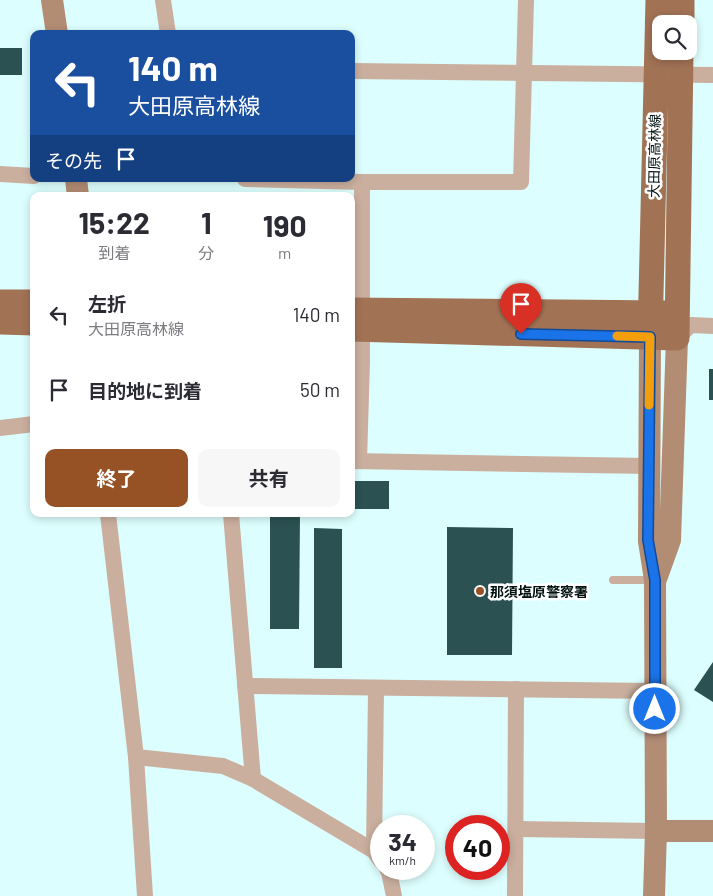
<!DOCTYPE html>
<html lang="ja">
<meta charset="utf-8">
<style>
:root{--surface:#fff;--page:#f7f7f7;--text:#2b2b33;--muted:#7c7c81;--accent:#965224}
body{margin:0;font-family:Barlow,"Noto Sans JP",sans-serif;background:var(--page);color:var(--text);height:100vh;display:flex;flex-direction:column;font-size:19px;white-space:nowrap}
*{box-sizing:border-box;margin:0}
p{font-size:16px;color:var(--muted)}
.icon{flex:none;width:28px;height:28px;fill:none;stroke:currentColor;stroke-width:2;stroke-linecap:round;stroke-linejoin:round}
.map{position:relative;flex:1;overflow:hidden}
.details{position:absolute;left:30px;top:192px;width:325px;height:325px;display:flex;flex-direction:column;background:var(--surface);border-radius:10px;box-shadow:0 2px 8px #0003}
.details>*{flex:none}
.guide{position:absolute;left:30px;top:30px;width:325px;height:152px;border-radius:10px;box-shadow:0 2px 8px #0003;background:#1a4fa0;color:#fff;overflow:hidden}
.controls{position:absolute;left:652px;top:15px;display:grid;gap:10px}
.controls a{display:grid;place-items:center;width:45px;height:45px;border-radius:10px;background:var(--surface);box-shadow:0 2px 8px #0003;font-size:25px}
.speed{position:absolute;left:370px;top:815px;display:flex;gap:10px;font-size:25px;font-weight:700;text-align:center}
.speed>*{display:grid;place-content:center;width:65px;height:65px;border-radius:50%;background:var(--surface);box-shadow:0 2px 8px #0003;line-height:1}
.speed small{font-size:12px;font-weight:400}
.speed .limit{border:8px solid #d22;background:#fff;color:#111}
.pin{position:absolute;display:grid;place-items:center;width:42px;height:42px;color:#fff;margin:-51px -21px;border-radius:50% 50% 50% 0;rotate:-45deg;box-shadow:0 0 5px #0007}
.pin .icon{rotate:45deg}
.me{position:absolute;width:55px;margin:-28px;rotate:0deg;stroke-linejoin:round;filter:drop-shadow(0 0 4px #0008)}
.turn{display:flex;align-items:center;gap:18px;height:105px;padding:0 15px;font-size:22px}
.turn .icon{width:65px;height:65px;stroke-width:2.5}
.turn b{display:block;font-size:35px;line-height:42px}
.then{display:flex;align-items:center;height:48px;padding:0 15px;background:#0003;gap:10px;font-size:19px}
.eta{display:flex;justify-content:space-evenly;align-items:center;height:85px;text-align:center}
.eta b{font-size:30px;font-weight:700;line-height:35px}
.cta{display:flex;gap:10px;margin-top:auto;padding:10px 15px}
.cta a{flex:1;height:58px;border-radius:10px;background:var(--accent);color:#fff;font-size:20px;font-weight:700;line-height:58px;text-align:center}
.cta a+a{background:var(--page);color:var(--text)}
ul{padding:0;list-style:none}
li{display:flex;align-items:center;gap:15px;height:75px;padding:0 15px}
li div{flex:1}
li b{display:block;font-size:19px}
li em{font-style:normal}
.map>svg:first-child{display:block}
</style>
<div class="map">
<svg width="713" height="896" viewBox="0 0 713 896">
<rect width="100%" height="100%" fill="#ddfefe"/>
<g fill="#2c5152">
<rect x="0" y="48" width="22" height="27"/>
<rect x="709" y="369" width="4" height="31"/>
<rect x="351" y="481" width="38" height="28"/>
<path d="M270 514H300L299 629H270Z"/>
<path d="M447 527 513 528 512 655H447Z"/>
<path d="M314 528 342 529V668H314Z"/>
<path d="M713 662V702L694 690Z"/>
</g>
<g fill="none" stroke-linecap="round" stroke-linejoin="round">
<path stroke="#caaf9f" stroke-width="8" d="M613 580H654"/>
<g stroke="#caaf9f" stroke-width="16">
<path d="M163 0 168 34"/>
<path d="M351 71 713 75"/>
<path d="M0 174 34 176"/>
<path d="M245 179 362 182H521L526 0"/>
<path d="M677 338 691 325 713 326"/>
<path d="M0 428 34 424"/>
<path d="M351 461 649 466"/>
<path d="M359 461 362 362V182"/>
<path d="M108 514 136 757 145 896"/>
<path d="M231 514 253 779"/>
<path d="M245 686 655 691"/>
<path d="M136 757 223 766 253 779 374 851 381 861"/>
<path d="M516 829 656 831"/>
<path d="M374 851 376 689"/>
<path d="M387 869 389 872 394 896"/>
<path d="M515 896 516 689"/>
</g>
<g stroke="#b38c74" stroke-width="22">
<path d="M52 0 57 34"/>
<path d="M76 179 78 196"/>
<path d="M650 337 649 541 655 580 656 831 654 896"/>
<path d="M656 579 670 540 677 338"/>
<path d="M656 831H713"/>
</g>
<g stroke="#a27255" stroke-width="25">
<path d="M682 24V0"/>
<path d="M0 302H34"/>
<path d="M351 310 667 313"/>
<path d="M0 322 34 323"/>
<path d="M351 329 677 338 681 51"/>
<path d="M650 337 658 0"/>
</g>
</g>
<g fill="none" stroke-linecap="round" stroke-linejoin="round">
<defs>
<path id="route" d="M521 334 650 337 648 540 655 580V709"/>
</defs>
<use href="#route" stroke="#114b97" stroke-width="12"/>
<use href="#route" stroke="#1a73e8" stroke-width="9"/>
<path stroke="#f59e0b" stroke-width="9" d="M617 336 650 337 649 405"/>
</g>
<circle fill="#965224" stroke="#fff" stroke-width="2" cx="480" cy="591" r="5"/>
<g text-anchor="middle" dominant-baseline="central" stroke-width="5" stroke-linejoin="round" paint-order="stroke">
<g font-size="14" fill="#031111" stroke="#fff">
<text transform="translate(654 156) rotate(-89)">大田原高林線</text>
</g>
<g font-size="14" font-weight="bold" fill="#031111" stroke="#fff" text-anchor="start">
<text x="490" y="591">那須塩原警察署</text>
</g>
</g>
</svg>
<div class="controls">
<a><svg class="icon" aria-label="search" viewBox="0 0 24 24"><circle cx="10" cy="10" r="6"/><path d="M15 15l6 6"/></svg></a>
</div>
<div class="speed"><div>34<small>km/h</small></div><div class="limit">40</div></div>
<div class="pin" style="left:521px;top:334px;background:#d93025"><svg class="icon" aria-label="arrive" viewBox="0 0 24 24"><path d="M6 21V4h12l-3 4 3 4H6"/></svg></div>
<svg class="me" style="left:655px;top:709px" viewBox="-20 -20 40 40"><circle r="17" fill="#1a73e8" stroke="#fff" stroke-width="3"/><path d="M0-11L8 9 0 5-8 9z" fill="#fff"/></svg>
<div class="guide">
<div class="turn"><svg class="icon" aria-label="left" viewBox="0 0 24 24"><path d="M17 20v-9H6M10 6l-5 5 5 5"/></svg><div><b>140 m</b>大田原高林線</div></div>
<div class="then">その先<svg class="icon" aria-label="arrive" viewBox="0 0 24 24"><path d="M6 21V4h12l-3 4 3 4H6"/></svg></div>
</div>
<section class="details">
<div class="eta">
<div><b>15:22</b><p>到着</p></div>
<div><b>1</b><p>分</p></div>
<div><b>190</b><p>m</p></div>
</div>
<ul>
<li><svg class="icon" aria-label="left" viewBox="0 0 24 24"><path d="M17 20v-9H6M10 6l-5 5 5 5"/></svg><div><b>左折</b><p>大田原高林線</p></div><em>140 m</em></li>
<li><svg class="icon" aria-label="arrive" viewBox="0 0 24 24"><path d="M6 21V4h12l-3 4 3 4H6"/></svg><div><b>目的地に到着</b></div><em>50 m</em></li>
</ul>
<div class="cta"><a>終了</a><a>共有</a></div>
</section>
</div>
